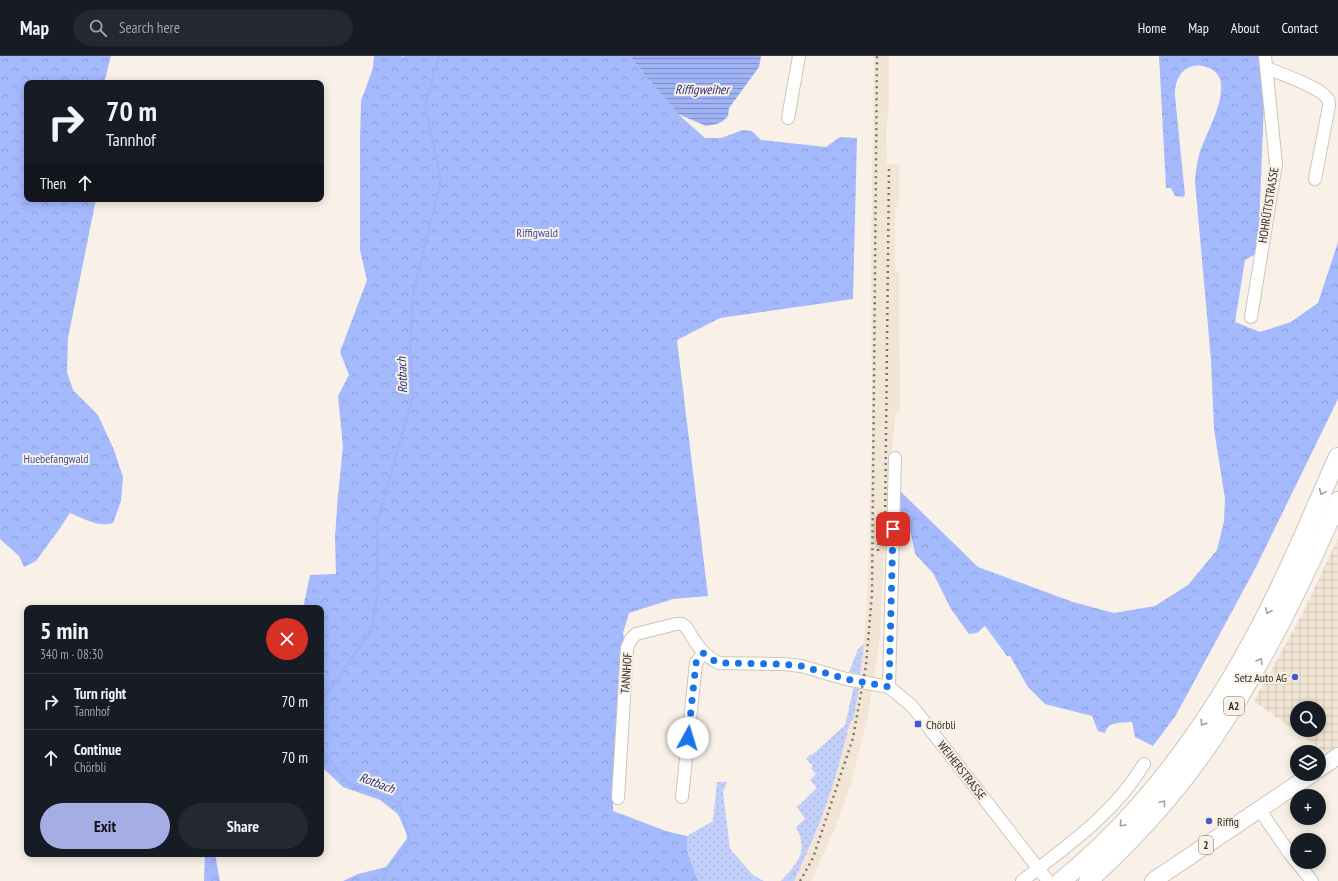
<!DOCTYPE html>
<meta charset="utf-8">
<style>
:root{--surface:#171b24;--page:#242831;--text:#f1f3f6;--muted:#9ea1a6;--line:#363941;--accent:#a4aee4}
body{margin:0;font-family:"PT Sans Narrow",sans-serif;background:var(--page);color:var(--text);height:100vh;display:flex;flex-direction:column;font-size:15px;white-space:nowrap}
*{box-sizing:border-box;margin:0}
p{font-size:13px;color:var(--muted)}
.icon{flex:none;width:22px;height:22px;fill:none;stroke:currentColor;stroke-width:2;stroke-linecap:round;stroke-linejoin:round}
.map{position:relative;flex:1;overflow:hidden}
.sheet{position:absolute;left:24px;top:549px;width:300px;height:252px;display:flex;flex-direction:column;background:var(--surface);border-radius:8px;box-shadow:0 2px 10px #0003}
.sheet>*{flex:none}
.hud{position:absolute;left:24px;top:24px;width:300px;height:122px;border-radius:8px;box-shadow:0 2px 10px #0003;background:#171b24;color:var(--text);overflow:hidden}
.buttons{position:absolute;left:1290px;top:645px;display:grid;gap:8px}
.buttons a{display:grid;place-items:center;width:36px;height:36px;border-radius:50%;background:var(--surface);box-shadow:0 2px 10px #0003;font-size:20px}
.pin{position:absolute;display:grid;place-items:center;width:34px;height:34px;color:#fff;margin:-17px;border-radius:8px;box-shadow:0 2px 6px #0006}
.me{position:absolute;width:44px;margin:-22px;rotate:6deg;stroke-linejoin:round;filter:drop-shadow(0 0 3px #0008)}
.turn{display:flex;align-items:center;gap:14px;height:84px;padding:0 16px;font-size:18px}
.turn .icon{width:52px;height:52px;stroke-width:2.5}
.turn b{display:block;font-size:28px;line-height:34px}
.then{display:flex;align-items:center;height:38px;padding:0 16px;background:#0003;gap:8px;font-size:15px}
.round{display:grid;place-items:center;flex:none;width:42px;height:42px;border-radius:21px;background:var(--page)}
.head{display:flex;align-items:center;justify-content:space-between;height:68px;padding:0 16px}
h1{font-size:24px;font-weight:600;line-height:30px}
.button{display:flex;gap:8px;margin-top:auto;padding:8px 16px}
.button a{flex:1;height:46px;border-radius:24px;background:var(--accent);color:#111;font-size:16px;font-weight:600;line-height:46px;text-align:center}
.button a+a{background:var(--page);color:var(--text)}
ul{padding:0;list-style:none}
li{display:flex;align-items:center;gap:12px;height:56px;padding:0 16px;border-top:1px solid var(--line)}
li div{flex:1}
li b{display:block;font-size:15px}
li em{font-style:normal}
header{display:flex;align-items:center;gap:24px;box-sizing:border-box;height:56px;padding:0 20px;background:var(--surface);border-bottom:1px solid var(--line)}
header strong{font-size:19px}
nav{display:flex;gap:22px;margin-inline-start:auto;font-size:14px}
.search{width:280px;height:36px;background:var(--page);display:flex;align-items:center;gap:10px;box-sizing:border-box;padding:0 14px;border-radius:22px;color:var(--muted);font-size:15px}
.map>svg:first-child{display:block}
</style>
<header>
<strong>Map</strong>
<div class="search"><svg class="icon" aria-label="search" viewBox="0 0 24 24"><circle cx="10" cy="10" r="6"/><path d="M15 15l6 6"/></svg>Search here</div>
<nav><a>Home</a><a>Map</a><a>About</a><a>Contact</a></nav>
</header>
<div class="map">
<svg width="1338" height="825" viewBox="0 0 1338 825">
<defs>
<pattern id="industrial-grid" width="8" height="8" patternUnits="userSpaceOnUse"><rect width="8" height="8" fill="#f2e5d5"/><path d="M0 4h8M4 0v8" fill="none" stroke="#d0c5b7"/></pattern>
<pattern id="grass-dots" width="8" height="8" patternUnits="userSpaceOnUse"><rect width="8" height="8" fill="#c2cffa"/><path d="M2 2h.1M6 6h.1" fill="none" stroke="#a7b2d6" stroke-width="1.8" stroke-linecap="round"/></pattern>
<pattern id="forest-crowns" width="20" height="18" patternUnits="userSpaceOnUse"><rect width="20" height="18" fill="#a5b9fd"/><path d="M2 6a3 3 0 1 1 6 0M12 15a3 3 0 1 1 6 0" fill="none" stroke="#8e9fd9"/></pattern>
<pattern id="water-rules" width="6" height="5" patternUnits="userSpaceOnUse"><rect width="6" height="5" fill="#9fb2f5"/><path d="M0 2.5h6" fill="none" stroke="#8291c6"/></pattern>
</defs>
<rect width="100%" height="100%" fill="#f9f1e7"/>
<path fill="#f2e5d5" d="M874 0H889V47L886 78 887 108 899 109V151H895V215H899L900 356H896L891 402 889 470H885L880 582 867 665 851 727 836 770 811 825H794L812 785 827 747 839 711 850 666 853 664 864 588 868 524 872 379 871 197Z"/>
<path fill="url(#industrial-grid)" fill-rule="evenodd" d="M1338 482V692L1328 698 1254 645 1304 555ZM1297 652H1319V674H1297Z"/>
<g fill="url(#grass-dots)">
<path d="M864 588 860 618 849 616 858 593Z"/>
<path d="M854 630 859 632 853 664 850 666C843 693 837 720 827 746 818 773 806 799 794 825H781C798 806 809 796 796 771L805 763 797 751 817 732 810 724 816 718 811 712 813 710 806 703 811 698 812 699 845 669Z"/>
<path d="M717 726H727L723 736 730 793 753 819 764 825H698L687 793V780L713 765Z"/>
</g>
<g fill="url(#forest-crowns)">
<path d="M0 0H111L104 27H27V143H96L68 282 67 316 73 334 98 359 114 394 123 421 121 445 113 467C98 472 83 462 70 457L60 472 36 505 24 511 19 500 0 483Z"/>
<path d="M374 0H402V1L405 0H630L643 17 678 58 705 82H721L743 74 752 75 761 84 826 91 840 81 857 82 853 243 720 262 677 284 708 540 673 543 629 557 623 577 625 590 612 740 613 747V755L666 775 687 780V794L698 825H343L358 818 386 811 408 781 398 758 380 744 343 731 321 710V552H303L310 519 336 518 335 481 338 439 343 391 338 340 349 319 340 296 367 224 360 194V85L361 45 373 12Z"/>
<path d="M1159 0H1261L1265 21 1258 197 1245 204 1235 266 1260 276 1291 266 1318 247 1338 186V343L1257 509 1176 659 1153 690 1135 681 1132 666C1121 667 1108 665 1105 677L1098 675 1092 660 1045 648 1028 631 1010 600H1007L985 570 977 577 969 578 951 553 933 517 915 498 912 482 907 466 896 459 898 433 978 511 1073 546 1114 557 1155 550 1188 529 1217 494 1224 465 1225 443 1214 373 1211 304 1195 126C1195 117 1197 108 1199 99 1206 77 1226 45 1220 23 1218 18 1214 14 1209 12 1188 3 1174 19 1175 40L1185 139 1183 141 1175 140 1171 132H1166Z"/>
<path d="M205 798H215L220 825H204Z"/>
</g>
<path fill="url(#water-rules)" d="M630 0H761L759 11 729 52 728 60 723 65 717 68 706 70 678 58 643 17Z"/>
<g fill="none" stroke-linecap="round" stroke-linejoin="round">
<g stroke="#9fb2f5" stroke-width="2.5">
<path d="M321 646 371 575 378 538 377 466 413 340 410 290 413 238 441 124 425 49 439 0"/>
<path d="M321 693 348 727 400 747 410 787 387 814 383 825"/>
</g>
<defs>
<g id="minor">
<path d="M1267 12C1279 17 1319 31 1326 41 1329 43 1329 46 1329 50L1315 123"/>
<path d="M788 62 799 0"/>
<path d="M1251 261 1276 108 1265 0"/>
<path d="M889 631 895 402"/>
<path d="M682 741 696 607 703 597"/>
<path d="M618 742 627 592 631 583 636 578 676 568H682L686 571C696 587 702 599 719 607L783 608 801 610 846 623 889 631 912 650 1048 825"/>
<path d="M1259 753 1290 798 1312 825"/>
<path d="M1022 825C1066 791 1115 757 1144 708"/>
</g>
<g id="major">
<path d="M1319 713 1338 700"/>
<path d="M1153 825 1312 718"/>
</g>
<g id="highway">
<path d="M1061 825C1149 754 1214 660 1265 561 1292 509 1314 454 1338 401"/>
<path d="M1088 825C1134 783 1177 736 1212 684 1262 610 1302 528 1338 445"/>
</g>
</defs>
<use href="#minor" stroke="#cdc5bb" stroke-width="14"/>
<use href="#major" stroke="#cdc5bb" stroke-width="18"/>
<use href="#highway" stroke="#cdc5bb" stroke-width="20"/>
<use href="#minor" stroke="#fff" stroke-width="12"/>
<use href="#major" stroke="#fff" stroke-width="16"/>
<use href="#highway" stroke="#fff" stroke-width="18"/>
<g stroke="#79746e" stroke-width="2.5" stroke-dasharray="2 4" stroke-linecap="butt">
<path d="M885 469 889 111"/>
<path d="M878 495 880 458"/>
<path d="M800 825 813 802 853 682 866 609 872 538 877 0"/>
</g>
</g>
<defs><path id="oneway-chevron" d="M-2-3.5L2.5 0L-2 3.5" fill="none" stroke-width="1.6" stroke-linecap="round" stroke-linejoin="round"/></defs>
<g stroke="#a2a09f">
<use href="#oneway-chevron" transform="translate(1322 436) rotate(114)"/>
<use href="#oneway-chevron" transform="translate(1268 555) rotate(115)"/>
<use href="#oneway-chevron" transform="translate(1260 605) rotate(-60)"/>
<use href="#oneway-chevron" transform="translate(1203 667) rotate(123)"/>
<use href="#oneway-chevron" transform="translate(1163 747) rotate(-50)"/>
<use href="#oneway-chevron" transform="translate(1122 768) rotate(133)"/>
</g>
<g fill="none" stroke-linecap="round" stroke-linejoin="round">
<path stroke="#1a73e8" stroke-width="7" stroke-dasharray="0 12.6" d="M688 682 696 607 703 597 711 603 719 607 782 608 801 610 846 623 889 631 893 473"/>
</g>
<g fill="#4659cd" stroke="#f9f1e7" stroke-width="1.5">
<circle cx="1295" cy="621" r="4"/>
<rect x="914" y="664" width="8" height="8" rx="2"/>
<circle cx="1209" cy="765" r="4"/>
</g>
<g text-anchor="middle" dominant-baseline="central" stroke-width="4" stroke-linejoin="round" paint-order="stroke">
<g fill="#f9f1e7" stroke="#6c6862" stroke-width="1">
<rect x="1224" y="641" width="20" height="18" rx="3"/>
<rect x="1199" y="780" width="14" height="18" rx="3"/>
</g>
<g font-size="11" font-weight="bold" fill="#302d29">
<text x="1234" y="650">A2</text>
<text x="1206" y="789">2</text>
</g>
<g font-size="12" fill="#302d29" stroke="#f9f1e7">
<text transform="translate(1268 149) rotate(-81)">HOHRÜTISTRASSE</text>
<text transform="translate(626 617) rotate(-86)">TANNHOF</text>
<text transform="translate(962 714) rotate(52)">WEIHERSTRASSE</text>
</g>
<g font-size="12" fill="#3e4e9d" stroke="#f9f1e7">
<text x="537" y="176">Riffigwald</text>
<text x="56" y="402">Huebefangwald</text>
</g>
<g font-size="12" fill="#302d29" stroke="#f9f1e7" text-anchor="start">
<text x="1287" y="621" text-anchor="end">Setz Auto AG</text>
<text x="926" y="668">Chörbli</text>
<text x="1217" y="765">Riffig</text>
</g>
<g font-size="13" font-style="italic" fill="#26327e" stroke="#f9f1e7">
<text x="702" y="33">Riffigweiher</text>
<text transform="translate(402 319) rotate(-92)">Rotbach</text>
<text transform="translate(377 727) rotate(21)">Rotbach</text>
</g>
</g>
</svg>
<div class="buttons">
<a><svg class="icon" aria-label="search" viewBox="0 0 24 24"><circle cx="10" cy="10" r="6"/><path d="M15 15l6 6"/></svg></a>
<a><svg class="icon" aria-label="layers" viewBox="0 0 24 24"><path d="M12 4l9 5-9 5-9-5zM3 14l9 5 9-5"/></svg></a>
<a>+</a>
<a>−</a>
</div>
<div class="pin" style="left:893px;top:473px;background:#d93025"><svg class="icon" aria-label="arrive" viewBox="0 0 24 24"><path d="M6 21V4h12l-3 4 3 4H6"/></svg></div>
<svg class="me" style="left:688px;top:682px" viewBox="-20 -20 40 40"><circle r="19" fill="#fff"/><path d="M0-13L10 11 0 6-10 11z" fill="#1a73e8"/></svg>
<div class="hud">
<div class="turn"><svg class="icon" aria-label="right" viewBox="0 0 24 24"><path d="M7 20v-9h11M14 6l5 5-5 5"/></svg><div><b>70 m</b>Tannhof</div></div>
<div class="then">Then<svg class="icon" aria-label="ahead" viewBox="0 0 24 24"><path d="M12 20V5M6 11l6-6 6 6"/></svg></div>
</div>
<section class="sheet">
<div class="head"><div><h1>5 min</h1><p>340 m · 08:30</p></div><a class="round" style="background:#d93025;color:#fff"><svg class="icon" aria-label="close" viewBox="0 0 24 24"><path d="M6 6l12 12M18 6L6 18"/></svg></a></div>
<ul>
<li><svg class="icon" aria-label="right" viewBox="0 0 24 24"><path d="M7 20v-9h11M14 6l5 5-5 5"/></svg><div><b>Turn right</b><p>Tannhof</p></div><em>70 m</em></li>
<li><svg class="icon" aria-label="ahead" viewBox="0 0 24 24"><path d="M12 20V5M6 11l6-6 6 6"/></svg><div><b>Continue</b><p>Chörbli</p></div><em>70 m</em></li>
</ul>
<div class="button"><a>Exit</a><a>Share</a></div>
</section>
</div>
